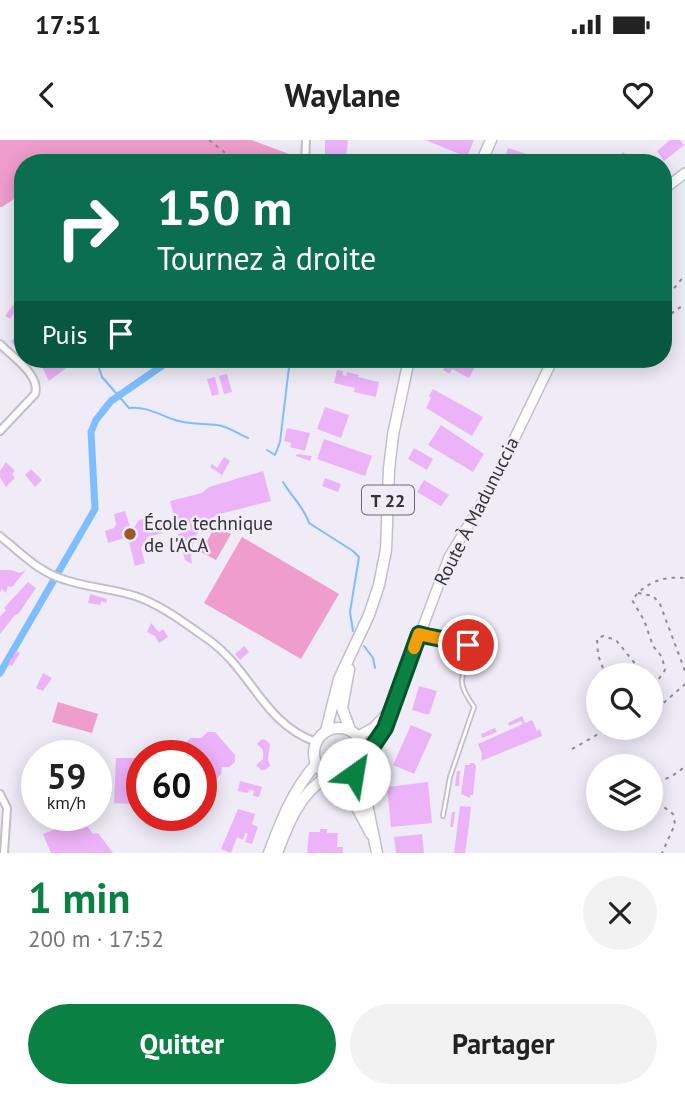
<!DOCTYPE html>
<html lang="fr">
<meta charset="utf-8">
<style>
:root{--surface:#fff;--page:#f2f2f2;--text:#222;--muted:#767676;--accent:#0b8043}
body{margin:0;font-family:"PT Sans",sans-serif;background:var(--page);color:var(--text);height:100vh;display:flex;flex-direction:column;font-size:26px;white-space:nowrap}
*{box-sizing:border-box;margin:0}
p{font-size:23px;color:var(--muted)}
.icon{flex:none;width:38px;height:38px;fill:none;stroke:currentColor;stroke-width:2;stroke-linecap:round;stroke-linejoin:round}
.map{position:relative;height:713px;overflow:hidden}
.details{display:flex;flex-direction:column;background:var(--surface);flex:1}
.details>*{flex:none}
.hud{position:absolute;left:14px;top:14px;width:658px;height:214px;border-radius:28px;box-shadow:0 4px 18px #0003;background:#0b6e4f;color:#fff;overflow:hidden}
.fabs{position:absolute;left:586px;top:523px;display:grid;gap:14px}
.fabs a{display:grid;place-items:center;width:77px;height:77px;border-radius:50%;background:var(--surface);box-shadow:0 4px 18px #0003;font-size:35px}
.speed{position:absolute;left:21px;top:600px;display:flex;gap:14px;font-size:35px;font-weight:700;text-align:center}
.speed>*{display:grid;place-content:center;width:91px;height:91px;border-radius:50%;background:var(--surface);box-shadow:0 4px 18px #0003;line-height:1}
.speed small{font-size:18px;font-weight:400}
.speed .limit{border:10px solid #d22;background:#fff;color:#111}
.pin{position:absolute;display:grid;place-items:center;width:60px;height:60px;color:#fff;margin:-30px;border:4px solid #fff;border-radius:50%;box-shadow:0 2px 7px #0007}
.me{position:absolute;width:77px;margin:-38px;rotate:32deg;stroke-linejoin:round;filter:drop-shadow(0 0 5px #0008)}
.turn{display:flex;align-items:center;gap:24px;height:147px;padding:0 28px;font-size:32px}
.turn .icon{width:91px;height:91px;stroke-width:2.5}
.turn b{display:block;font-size:49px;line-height:60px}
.then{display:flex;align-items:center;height:66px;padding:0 28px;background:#0003;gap:14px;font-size:26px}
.round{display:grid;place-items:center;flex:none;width:74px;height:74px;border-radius:37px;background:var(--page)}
.head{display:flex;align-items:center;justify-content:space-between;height:119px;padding:0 28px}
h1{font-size:42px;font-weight:700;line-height:52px;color:var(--accent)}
.primary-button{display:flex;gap:14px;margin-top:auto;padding:14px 28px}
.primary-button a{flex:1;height:80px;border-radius:42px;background:var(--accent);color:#fff;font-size:28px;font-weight:700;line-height:80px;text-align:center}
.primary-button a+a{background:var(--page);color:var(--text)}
.status{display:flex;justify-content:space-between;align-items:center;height:49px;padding:0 35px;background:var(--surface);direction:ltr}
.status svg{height:19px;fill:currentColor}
header{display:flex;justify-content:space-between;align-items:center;height:91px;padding:0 28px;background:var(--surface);font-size:32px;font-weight:700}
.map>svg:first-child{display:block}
</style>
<div class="status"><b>17:51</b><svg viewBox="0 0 49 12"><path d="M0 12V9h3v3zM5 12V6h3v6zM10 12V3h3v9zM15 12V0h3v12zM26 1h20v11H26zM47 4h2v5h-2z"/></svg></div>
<header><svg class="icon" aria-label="back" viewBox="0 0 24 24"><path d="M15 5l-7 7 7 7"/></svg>Waylane<svg class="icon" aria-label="heart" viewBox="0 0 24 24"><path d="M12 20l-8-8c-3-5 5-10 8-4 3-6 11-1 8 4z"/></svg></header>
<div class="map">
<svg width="685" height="713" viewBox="0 0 685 713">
<rect width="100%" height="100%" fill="#efecf8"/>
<g fill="#ef9dcd">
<path d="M0 0H251L297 17V23H97L93 15 79 23H23V53L2 67H0Z"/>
<path d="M216 385 231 394 216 420 201 412Z"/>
<path d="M242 397 339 454 301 519 204 463Z"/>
<path d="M58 562 98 574 92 593 52 582Z"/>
</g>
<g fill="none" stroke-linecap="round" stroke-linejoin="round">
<g stroke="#7ebefe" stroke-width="2">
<path d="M96 219 102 237 129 268C145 266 158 274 172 279 187 285 202 283 217 285 227 286 239 294 248 298"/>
<path d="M267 310 275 315 280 302 290 219"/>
<path d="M283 342C291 356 304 367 309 383L353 411 359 417 350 472 353 491"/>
<path d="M364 506 373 518 375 528"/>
</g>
<path stroke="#7ebefe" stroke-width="7" d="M0 533 95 369 91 292 96 280 111 261 172 219"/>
</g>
<g fill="#edb3f9">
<path d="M325 0H348L346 18H325Z"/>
<path d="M425 0H474L467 17Z"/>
<path d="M670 0H680L684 5 664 21 657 11Z"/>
<path d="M508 8 551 22V23H503Z"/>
<path d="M623 12 636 23H613Z"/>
<path d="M350 15 358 16V23L349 20Z"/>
<path d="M431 16 448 23H417L419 17 427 20Z"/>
<path d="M23 156V165L19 169 15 165Z"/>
<path d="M13 165 17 168 10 179 5 176Z"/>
<path d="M23 192V206L19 202 16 206 11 202 18 193 20 195Z"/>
<path d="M54 219 61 222 66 228 49 241 42 227Z"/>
<path d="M442 219H479L469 238 452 229 450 234 443 230 448 222Z"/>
<path d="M337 230 343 231V235L346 236 347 232 359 235 358 237 379 242 376 257 354 252 355 248 334 243Z"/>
<path d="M227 234 232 252 224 254 219 236Z"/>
<path d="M215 237 219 254 212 256 207 239Z"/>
<path d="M433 249 483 277 472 296 426 268 431 258 429 256Z"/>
<path d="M325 267 349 275 341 298 317 289Z"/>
<path d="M441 285 484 314 473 332 428 305Z"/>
<path d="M287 288 310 293 305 311 290 307 291 303 284 301Z"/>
<path d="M324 299 372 316 365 336 317 319Z"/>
<path d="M414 308 433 319 427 330 408 319Z"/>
<path d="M297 314 312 316 310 321 296 316Z"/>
<path d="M224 317 230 321 222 335 210 327 212 324 217 328Z"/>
<path d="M6 322 15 331 12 334 15 338 6 347 0 337V331Z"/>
<path d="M31 329 42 340 35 347 25 335Z"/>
<path d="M263 331 271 361 216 375 200 389 194 399 191 417 192 424 185 420 178 394 191 390 189 380 176 383 170 361 202 353 209 347Z"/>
<path d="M325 338 341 344 338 352 322 346Z"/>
<path d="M424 340 449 355 441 366 417 352Z"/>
<path d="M125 371 130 387 133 389 139 380 148 378V381L155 384 160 383 163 393 148 397 141 408 145 423 135 426 129 402 125 398 108 403 105 391 114 388 116 384 114 374Z"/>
<path d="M0 430H11L20 433 26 430 12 447 8 446 6 453 2 449 0 452Z"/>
<path d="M28 442 36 448 19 473 14 476 0 494V477L6 470 4 468Z"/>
<path d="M90 454 107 459 106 463 101 461 100 465 88 463Z"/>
<path d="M151 483 159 492 163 489 168 497 159 503 155 496 147 492Z"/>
<path d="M244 506 249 512 240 520 235 514Z"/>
<path d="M16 511 20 513 12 526 8 524Z"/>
<path d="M43 533 52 538 43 551 36 548Z"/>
<path d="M419 546 437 551 429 575 412 570Z"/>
<path d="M522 576 525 583 532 580 537 591 540 589 542 596 481 621 482 614 478 604 523 584 521 581 509 586 508 583Z"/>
<path d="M411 585 432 594 414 634 393 625Z"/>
<path d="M495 588 497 592 482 598 481 594Z"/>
<path d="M208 592H215L235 615V622L229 627H222L221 634 215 640H208V647L201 653V616H180V608L191 598H201Z"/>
<path d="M262 599 266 600 270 604 268 619 270 626 265 630H261L256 625 263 619V610L257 604Z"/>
<path d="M116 618H135L133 664 114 663Z"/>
<path d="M139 619H142V664H137Z"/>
<path d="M470 623H474L476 626 473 655H470V658L461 654 465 625H470Z"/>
<path d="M457 631H460L459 646H455Z"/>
<path d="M240 641 262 647 259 657 253 656 254 651 250 650 247 653 238 651Z"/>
<path d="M428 642 432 683 391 687 387 647Z"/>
<path d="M460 666 471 667 469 685 465 713H454Z"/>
<path d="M238 669 255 674 252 684 258 687 252 704 245 702 248 694 245 693 243 700 237 697 231 713 221 709Z"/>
<path d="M452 672H455L453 687H450Z"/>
<path d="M65 685 67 689 70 688 73 691 87 686 93 694 98 693 113 713H51L43 694Z"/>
<path d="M320 689H327V693H338L337 707H343V713H307L309 692H320Z"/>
<path d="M422 694 424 713H396L394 697Z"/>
</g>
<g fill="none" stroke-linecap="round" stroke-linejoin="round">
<defs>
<path id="service" d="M422 495 468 504C474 525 465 522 462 539 461 549 469 559 474 567L450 637 443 676"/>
<g id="minor">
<path d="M305 23 306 0"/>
<path d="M0 204C12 217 41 235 35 254L0 291"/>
<path d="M0 396C17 410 36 429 57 437 81 447 110 448 135 456 162 465 186 484 209 500 252 531 263 583 316 602"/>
<path d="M0 654 7 668 4 713"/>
</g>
<g id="secondary">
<path d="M663 50 685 33"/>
<path d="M358 596 373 588 389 571"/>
<path d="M364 617 385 588 449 417 489 351 553 219"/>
</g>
<g id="primary">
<path d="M481 23 491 0"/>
<path d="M349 529 342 568 350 590"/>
<circle cx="339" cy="613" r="25"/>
<path d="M326 591 339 539 369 475 379 445 386 410 389 329 393 295 409 219"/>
<path d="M359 629V644L367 664 377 713"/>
<path d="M337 638 347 649 371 694"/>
<path d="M269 713C281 681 293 650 316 624"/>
<path d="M277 713C288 683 300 653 328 636"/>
</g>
</defs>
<use href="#service" stroke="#c2bfcb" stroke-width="6"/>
<use href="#minor" stroke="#c2bfcb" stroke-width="10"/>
<use href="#secondary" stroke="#c2bfcb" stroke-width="12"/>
<use href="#primary" stroke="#c2bfcb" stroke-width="13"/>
<g stroke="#8f8d95" stroke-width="2" stroke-dasharray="3.5 5" stroke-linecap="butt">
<path d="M209 0 238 23"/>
<path d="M663 171 671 152 685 135"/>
<path d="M663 174 669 175 685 164"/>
<path d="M638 453 653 456 660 464 685 531"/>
<path d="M606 536 598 515 597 499 603 496 616 500 645 536"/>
<path d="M651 539 658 540 665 530 662 517 653 506 644 480 632 460C646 442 663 436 685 438"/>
<path d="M651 574 685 544"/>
<path d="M572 609 607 589 622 588"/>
<path d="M651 648C662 639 676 636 685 626"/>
<path d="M651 657 673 674 675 684 662 713"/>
</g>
<use href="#service" stroke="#fff" stroke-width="2.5"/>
<use href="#minor" stroke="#fff" stroke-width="6"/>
<use href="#secondary" stroke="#fff" stroke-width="9"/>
<use href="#primary" stroke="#fff" stroke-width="10"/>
</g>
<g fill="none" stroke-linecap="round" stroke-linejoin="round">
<defs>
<path id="route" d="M354 634 385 588 419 494C435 499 452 499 468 505"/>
</defs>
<use href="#route" stroke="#07532c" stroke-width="18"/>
<use href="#route" stroke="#0b8043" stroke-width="12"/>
<path stroke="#f59e0b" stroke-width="12" d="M414 508 419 494 445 500"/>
</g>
<circle fill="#9b5926" stroke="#efecf8" stroke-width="2.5" cx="130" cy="394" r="7"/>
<g text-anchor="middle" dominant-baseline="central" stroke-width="5" stroke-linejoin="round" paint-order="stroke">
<rect fill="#efecf8" stroke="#6b6a70" stroke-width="2" x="362" y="345.5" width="52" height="29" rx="5"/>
<g font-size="18" font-weight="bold" fill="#333236">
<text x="388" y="360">T 22</text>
</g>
<g font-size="19" fill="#333236" stroke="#efecf8">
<text transform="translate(476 371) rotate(-63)">Route À Madunuccia</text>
</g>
<g font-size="19" fill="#333236" stroke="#efecf8" text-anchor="start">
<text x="144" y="383">École technique<tspan x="144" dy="22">de l'ACA</tspan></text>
</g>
</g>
</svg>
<div class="fabs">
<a><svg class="icon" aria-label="search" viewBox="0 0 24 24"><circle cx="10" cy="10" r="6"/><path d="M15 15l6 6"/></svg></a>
<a><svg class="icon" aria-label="layers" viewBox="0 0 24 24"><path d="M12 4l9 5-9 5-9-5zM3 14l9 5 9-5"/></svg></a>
</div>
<div class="speed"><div>59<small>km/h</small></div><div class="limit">60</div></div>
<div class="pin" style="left:468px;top:505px;background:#d93025"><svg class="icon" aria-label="arrive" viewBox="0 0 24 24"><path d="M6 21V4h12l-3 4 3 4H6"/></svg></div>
<svg class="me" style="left:354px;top:634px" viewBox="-20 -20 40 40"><circle r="19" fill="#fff"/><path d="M0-13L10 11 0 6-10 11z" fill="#0b8043"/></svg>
<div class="hud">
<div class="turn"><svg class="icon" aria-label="right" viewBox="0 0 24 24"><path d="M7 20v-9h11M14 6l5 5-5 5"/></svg><div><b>150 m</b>Tournez à droite</div></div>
<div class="then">Puis<svg class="icon" aria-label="arrive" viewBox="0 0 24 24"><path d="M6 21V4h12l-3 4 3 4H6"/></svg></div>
</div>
</div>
<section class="details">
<div class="head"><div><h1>1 min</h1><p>200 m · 17:52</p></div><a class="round"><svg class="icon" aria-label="close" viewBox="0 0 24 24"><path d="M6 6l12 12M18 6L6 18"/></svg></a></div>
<div class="primary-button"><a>Quitter</a><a>Partager</a></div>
</section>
